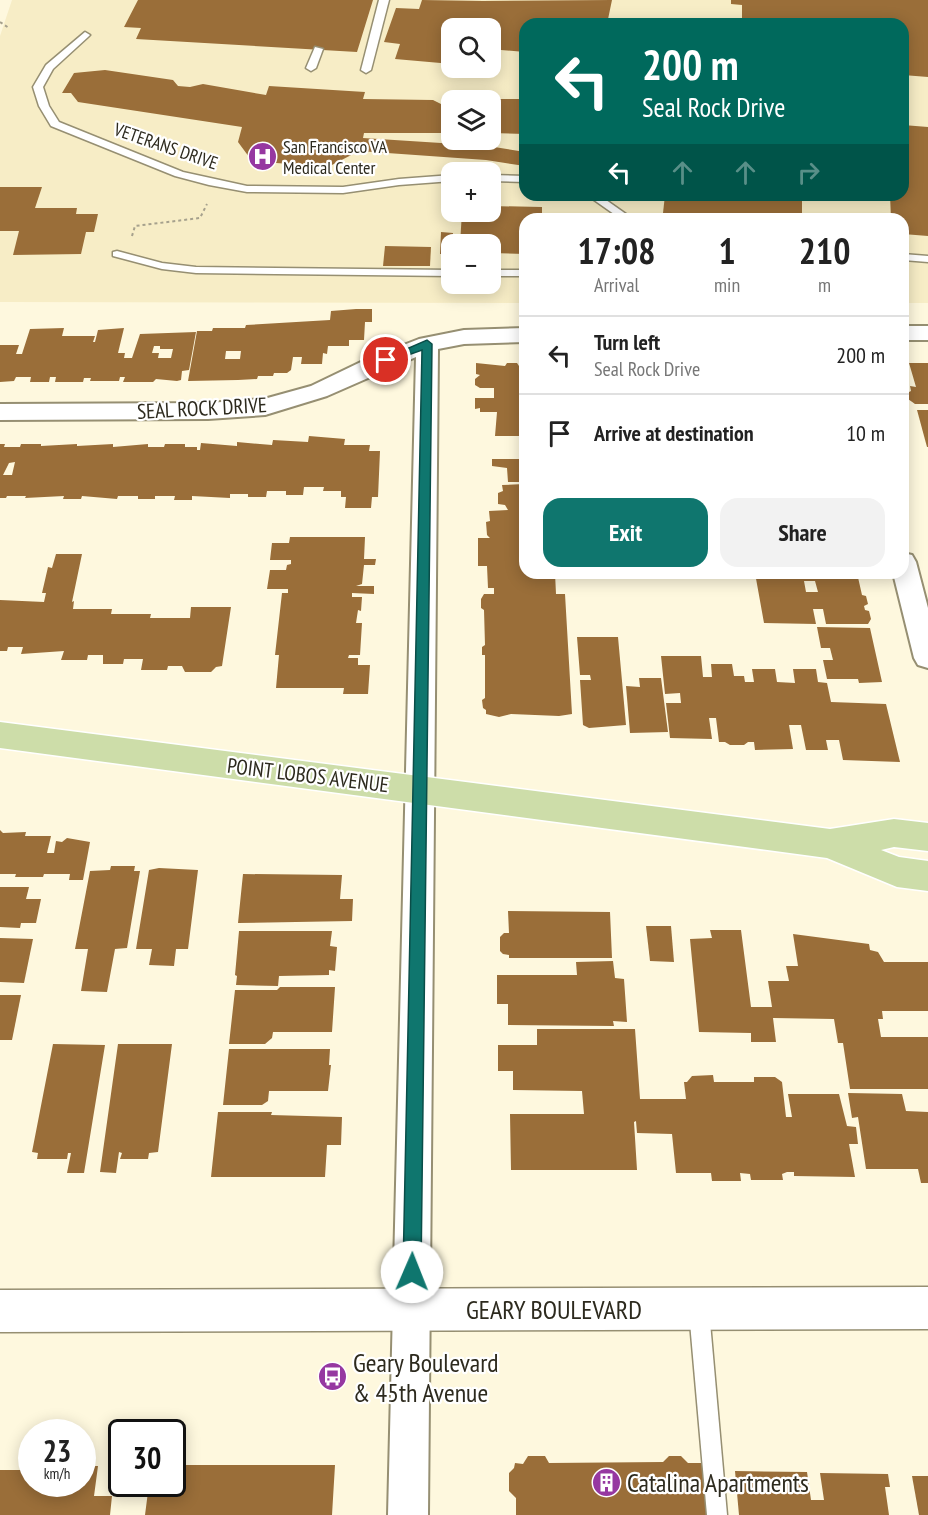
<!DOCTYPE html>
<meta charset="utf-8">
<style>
:root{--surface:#fff;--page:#f2f2f2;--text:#222;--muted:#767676;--line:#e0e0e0;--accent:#0f766e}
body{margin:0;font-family:"PT Sans Narrow",sans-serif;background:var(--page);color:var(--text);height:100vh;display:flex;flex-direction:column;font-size:22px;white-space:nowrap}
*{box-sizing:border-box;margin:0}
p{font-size:20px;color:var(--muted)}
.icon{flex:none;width:33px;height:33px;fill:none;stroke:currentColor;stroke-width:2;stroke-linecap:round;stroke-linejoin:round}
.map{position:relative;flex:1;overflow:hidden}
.panel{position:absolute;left:519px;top:213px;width:390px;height:366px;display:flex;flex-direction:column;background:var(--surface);border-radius:18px;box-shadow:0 3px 15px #0003}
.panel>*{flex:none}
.guide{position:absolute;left:519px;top:18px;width:390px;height:183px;border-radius:18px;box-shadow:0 3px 15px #0003;background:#00695c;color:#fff;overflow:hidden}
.fabs{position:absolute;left:441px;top:18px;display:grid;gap:12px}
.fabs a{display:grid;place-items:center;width:60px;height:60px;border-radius:12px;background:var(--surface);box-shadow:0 3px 15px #0003;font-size:30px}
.speed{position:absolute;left:18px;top:1419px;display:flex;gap:12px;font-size:30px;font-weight:700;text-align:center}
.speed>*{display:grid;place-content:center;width:78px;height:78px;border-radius:50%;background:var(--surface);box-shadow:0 3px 15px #0003;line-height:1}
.speed small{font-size:15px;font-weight:400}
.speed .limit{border:3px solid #111;border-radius:9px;background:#fff;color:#111}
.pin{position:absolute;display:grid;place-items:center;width:51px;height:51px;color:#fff;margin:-26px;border:3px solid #fff;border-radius:50%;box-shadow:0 2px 6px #0007}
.me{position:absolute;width:66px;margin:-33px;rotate:1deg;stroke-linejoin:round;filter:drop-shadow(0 0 4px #0008)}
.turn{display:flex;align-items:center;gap:21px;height:126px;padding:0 24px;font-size:27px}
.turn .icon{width:78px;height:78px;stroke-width:2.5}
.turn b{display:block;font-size:42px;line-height:51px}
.lanes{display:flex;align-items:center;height:57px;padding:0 24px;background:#0003;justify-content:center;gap:30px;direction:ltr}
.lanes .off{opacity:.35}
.eta{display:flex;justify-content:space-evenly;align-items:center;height:102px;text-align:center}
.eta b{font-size:36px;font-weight:700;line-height:42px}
.action{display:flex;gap:12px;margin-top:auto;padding:12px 24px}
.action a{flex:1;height:69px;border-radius:18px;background:var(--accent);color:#fff;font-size:24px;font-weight:700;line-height:69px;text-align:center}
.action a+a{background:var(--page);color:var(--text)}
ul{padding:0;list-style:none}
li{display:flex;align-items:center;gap:18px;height:78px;padding:0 24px;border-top:2px solid var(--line)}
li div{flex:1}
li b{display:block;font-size:22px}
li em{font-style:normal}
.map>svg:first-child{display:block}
</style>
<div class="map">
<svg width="928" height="1515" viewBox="0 0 928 1515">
<rect width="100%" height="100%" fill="#fef8de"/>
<path fill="#f7edc6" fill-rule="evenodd" d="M12 0H928V303H903V219H525V303L0 302V36ZM525 24H903V195H525ZM452 28H490V68H452ZM452 100H490V140H452ZM452 172H490V212H452ZM452 244H490V284H452Z"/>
<g fill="#9a6e39" fill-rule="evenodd">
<path d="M138 0H373L357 52 136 39 141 28 124 27Z"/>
<path d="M422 0 483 1 612 0 607 24H525V52L501 50 499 53 490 52V28H452V64L395 59 400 44 384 42 396 8 419 9Z"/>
<path d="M731 0H928V77L903 75V24H742V5L731 4Z"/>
<path d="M105 70 173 80 178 86 190 87 203 84 266 95 269 86 365 92 363 99 433 100 443 105 452 104V133H364L363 138 488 146 525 152V166L486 160 359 151 328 167 252 161 238 142 242 127 78 102 71 93H62L74 73Z"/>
<path d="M490 99H525V134L490 133Z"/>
<path d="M903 125 928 127V236L903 234V219H891L890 195H903Z"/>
<path d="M0 187H42L35 208H77L76 214H98L94 232H86L81 254 13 255 19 231H0Z"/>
<path d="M665 195H802V219H746L663 213Z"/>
<path d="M490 206 542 207V219H525V254L490 253V244H460L462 212H490Z"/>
<path d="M441 232 453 233 452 254H440Z"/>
<path d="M385 246 431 247 430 266H383Z"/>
<path d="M356 309H372V322H365L364 340H349V346H328L327 354 323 353 322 364H301L302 357H293L291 370 287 373H274L273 376H258L257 379 238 380 188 381 197 331H212L213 328H245L246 325 330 320 331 311ZM226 351H241L240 359H225Z"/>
<path d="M64 328 62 336H95L93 342H95L98 330 124 328 118 353H125L124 358H132L140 334 196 332 189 370 182 371 181 380 177 381 156 379 153 382H123L125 377H120L119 381H90L91 378H84L83 382H55L56 377H50L49 382H30L31 377H16L14 381 0 382V345H19L16 354H22L30 329ZM154 346H160V349H173L171 358H158L159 353H152Z"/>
<path d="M476 363 505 366 507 363H517L519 366H525V436H495L497 412H480V408L475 409V398H494V388H480L475 385V379L480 375 476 374Z"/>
<path d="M909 363H928V404H915L908 399 907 393 911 391 910 386 916 387Z"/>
<path d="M917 410H928V447H927Z"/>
<path d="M309 436 345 439 344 445H370L369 451H380L378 497H372L371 508H345L346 497H341V491H323L324 487H304L303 495H286V491H267L266 497H248V494H230V498L192 496V500H174L175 496H155V499H138V496H118L117 499 82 496 81 499H63L64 496 25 498 26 496H7L6 498H0V444H5L4 447H20L21 444H41V446L77 444V446L113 444V447L148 444V447H164L165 444H185V447H197V450H200L201 443 237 446V442L272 445 273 440 308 442ZM15 462 12 475H3L9 463Z"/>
<path d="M492 459H525V482H508L507 468 492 466Z"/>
<path d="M525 484V534H523L525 573H555L556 594H565L572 714 559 716 511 714 499 717 486 714V710L483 708 482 700 485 698V655H482V647L485 645 484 610 481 608V599L484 594H494V588H488L487 566H478V538H490L487 535 486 522 490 521 489 511 508 510 505 505 498 504V493L503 491 502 485Z"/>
<path d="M290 537H365L364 559H376L375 565H364L362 584 356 586H374V594L352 593V597H362L361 611 358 610 356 623H362L360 655H349L348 658H358V665H370L368 694H343L344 688H276L279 655H275L282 593H288V589H267L270 570H286L287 565 291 564V560H270L272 543H289Z"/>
<path d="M56 554H82L72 602 74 601 73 609H112L111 614H151L150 618H190L191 607H231L222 666 216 667 211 672H185L182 666H168L167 670H141L143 659H124L123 664H103V655H88L87 660H61L64 651 21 654 23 647H8L7 651H0V600L44 602 46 593H42L48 567 52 568Z"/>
<path d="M755 573H857L862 595 866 596 868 604 864 606 865 610 869 611 871 619 868 624H826L823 609H813L816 624 764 623ZM804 581H815L818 592H806Z"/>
<path d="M817 627 870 628 882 682 859 683 858 679H827L823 660H833L830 648H821Z"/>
<path d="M577 637H618L626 725 589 728 583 725 580 680H591L590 675H580Z"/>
<path d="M661 656H701L703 677H712L711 664H732L734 676H744L745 682H754L752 669H775L777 682 795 683 793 669H816L818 682 827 683 831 702 886 704 900 762 843 760 839 740H826L828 750H806L801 725H789L793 749 755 750 754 742H748L744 745H730L725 742H719L716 718H709L712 739 670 738 666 703H681L680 693 665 694Z"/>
<path d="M639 678H661L668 732 630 733 626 686 640 687Z"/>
<path d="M0 830 3 833 26 832 25 836H51L47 853H54L56 841 62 842 67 838 90 842 83 880H69L70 874H44L43 877H15L16 874H0Z"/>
<path d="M111 866H135L134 871H140L127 948 115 949 107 992 81 991 88 949H75L90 871 110 870Z"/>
<path d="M159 868 198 870 188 949H176L174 966 149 965 152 949H136L149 870Z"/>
<path d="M243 874 342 875 340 899H353L352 921 238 923Z"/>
<path d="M0 887H29L26 899H41L36 923H21L20 928 0 927Z"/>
<path d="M508 911 610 912 612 958H509V955L503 954 500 951V937L504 933H509Z"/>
<path d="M646 926H671L674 962 650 961Z"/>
<path d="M710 930H741L751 1007H772L768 981H789L786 966H798L793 934 869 944 870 950 878 952 884 962H928V1011H882L883 1019H878L881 1037H928V1089H850L843 1043H838L834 1019 773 1018 776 1042H751V1033L699 1032 690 939 712 938Z"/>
<path d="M239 931H332L330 946 337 947 335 971 329 970V975L279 976 278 986 236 985 237 976 235 975Z"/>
<path d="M0 938 33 939 24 983 0 982Z"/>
<path d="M613 961 615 978 624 979 627 1022 613 1021 614 1026 508 1025V1004H497V975H577L576 962Z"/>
<path d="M280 987H335L332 1032H273L272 1038 265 1044H229L235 990H277Z"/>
<path d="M0 995H21L12 1040H0Z"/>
<path d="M537 1029H635L640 1099H686L684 1082H687L692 1076 713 1075 714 1082H754V1077H775L782 1082 786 1117H792L788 1094H839L847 1126 856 1127 858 1144H849L855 1177 794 1176V1172H787L782 1174 783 1180H751L750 1174 740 1173 741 1181H712L711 1173H676L672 1134 637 1133 636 1121 634 1122 637 1170H511L510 1114H584L582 1091 513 1090V1071H498V1045H537Z"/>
<path d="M53 1044 105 1045 84 1173H67L71 1153H68L67 1159H37L38 1153 32 1152Z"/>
<path d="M118 1044H172L158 1152 149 1153 148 1159H120L122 1153 119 1152 116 1173 100 1172Z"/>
<path d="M229 1049H330L329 1065H331L328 1091H269L268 1101 262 1105H223Z"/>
<path d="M848 1093 902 1094 906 1111 928 1112V1183H921L918 1169H866L858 1117 852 1118Z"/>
<path d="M218 1112H272L271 1115 342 1117 341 1145H327L325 1177H211Z"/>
<path d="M528 1456H545L549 1463 663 1462 669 1456H681L688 1463H702L707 1515H516V1498L509 1491V1473L514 1468 515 1463 523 1464Z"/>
<path d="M172 1465H335L332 1515H145L149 1484H172Z"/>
<path d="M82 1466H98L94 1496H112L110 1515H0V1470H32V1484H82Z"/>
<path d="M735 1471 807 1472 811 1500H824L820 1473 888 1474 890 1487H885L889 1515H739Z"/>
<path d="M912 1476H928V1515H919Z"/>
</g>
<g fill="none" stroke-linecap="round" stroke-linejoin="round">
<defs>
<g id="service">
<path d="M379 0H389L371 70 366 73 361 70Z"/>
<path d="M85 32 90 35 88 37 53 69 43 87 49 106 59 122 183 172 247 186 343 187 399 179 452 175V181L399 185 343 193 247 192 209 185 175 176 51 126 39 106 33 87 46 65Z"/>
<path d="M315 47 323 49 316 68 311 71 306 68Z"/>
<path d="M490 175 525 176V182L490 181Z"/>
<path d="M587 195H599L633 219H621Z"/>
<path d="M117 251 162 263 196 267 452 270V276L196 273 162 269 113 256V252Z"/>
<path d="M903 254 928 256V262L903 260Z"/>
<rect x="490" y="270" width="35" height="6"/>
<path d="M699 1301 706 1304 709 1311 727 1515H707L689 1311 692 1304Z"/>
</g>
<g id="minor">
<rect x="903" y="326" width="25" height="14"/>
<path d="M525 328V342L464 344 438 349 428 1515H388L416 357 327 396 265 415 208 419 0 420V404L208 403 264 399 311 386 365 360 419 339 464 330Z"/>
<path d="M903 553 912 555 916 562 928 608V668L918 665 914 658 893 573H903Z"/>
</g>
<path id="tertiary" d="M928 1287V1329L0 1332V1290Z"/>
<path id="primary" d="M0 722 830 829 894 819 928 823V851L894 847 881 850 899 857 928 861V891L897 887 827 858 0 748Z"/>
</defs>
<use href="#service" stroke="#968f72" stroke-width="3"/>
<use href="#minor" stroke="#968f72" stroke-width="4"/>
<use href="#tertiary" stroke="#968f72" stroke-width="3"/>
<use href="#primary" stroke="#fff" stroke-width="3"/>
<g stroke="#a6a18d" stroke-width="2" stroke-dasharray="3 3" stroke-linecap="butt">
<path d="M0 22 9 28"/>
<path d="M132 236 135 226 200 218 207 204"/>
</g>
<use href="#service" fill="#fff" fill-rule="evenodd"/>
<use href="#minor" fill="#fff" fill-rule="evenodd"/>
<use href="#tertiary" fill="#fff" fill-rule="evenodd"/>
<use href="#primary" fill="#cddda9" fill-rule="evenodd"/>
</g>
<path fill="#0f766e" stroke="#0a4d48" stroke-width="1.5" d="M427 340 432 344 421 1272 418 1278 412 1280 406 1278 403 1272 422 350 386 363 381 360Z"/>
<defs>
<symbol id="hospital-disc" viewBox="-11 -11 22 22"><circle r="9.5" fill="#9638a1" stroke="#fff"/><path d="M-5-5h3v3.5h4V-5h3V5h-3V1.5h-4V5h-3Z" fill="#fff"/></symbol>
<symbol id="bus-disc" viewBox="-11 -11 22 22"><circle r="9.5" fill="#9638a1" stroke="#fff"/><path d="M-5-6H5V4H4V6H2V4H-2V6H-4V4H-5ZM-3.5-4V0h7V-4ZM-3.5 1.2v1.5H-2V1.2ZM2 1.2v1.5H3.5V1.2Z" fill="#fff"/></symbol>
<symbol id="building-disc" viewBox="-11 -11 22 22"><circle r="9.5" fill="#9638a1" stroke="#fff"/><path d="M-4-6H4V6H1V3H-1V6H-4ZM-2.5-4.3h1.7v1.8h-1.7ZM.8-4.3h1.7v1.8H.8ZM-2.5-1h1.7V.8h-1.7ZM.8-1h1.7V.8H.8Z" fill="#fff"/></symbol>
</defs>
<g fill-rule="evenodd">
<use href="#hospital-disc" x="246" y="140" width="33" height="33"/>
<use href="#bus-disc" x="316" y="1360" width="33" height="33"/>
<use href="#building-disc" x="590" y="1466" width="33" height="33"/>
</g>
<g text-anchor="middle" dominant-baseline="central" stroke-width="4.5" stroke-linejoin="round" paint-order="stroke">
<g font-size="18" fill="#2d2a1e" stroke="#fff">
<text transform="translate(166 146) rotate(19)">VETERANS DRIVE</text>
</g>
<g font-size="18" fill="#2d2a1e" stroke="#fff" text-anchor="start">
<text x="283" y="146">San Francisco VA<tspan x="283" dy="21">Medical Center</tspan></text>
</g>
<g font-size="21" fill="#2d2a1e" stroke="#fff">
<text transform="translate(202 408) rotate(-3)">SEAL ROCK DRIVE</text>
<text transform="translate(308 775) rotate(7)">POINT LOBOS AVENUE</text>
</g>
<g font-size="26" fill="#2d2a1e" stroke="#fff">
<text x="554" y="1309">GEARY BOULEVARD</text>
</g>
<g font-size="26" fill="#2d2a1e" stroke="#fff" text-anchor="start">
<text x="353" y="1362">Geary Boulevard<tspan x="353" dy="30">&amp; 45th Avenue</tspan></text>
<text x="627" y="1482">Catalina Apartments</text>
</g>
</g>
</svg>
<div class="fabs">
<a><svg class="icon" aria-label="search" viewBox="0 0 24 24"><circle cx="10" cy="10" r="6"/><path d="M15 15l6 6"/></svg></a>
<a><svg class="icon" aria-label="layers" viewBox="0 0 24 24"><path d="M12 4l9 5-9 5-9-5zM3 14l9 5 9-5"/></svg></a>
<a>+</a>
<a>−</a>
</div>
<div class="speed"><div>23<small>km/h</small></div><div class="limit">30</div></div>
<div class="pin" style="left:386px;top:360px;background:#d93025"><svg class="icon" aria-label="arrive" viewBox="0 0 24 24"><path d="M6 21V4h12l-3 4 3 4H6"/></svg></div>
<svg class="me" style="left:412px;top:1272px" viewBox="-20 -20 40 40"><circle r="19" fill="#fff"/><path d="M0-13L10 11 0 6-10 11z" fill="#0f766e"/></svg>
<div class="guide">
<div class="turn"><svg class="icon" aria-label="left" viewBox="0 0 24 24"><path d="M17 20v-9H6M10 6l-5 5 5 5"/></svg><div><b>200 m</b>Seal Rock Drive</div></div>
<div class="lanes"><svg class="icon" aria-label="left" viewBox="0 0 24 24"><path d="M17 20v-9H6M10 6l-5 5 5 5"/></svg><svg class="icon off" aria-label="ahead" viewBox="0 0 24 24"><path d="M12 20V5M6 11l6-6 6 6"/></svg><svg class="icon off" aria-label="ahead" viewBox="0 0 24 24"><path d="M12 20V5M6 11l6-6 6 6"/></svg><svg class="icon off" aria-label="right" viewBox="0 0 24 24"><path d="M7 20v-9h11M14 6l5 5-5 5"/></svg></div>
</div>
<section class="panel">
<div class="eta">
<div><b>17:08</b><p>Arrival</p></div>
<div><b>1</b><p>min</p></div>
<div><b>210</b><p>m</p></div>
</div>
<ul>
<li><svg class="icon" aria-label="left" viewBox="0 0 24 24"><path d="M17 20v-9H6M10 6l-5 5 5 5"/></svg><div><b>Turn left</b><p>Seal Rock Drive</p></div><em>200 m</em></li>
<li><svg class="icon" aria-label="arrive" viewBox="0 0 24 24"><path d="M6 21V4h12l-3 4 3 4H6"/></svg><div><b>Arrive at destination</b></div><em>10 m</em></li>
</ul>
<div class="action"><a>Exit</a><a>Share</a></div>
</section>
</div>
